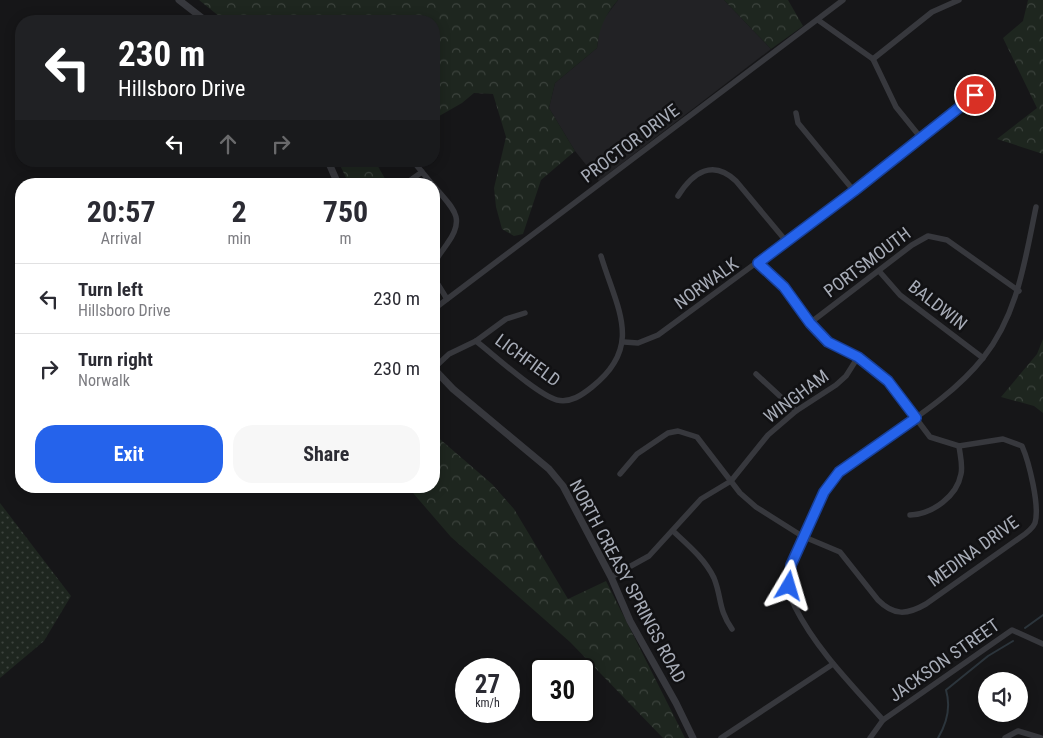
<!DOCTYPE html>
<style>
:root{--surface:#fff;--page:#f7f7f7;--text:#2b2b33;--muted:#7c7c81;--line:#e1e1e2;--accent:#2563eb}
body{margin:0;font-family:"Roboto Condensed",sans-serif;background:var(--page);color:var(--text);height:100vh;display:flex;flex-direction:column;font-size:19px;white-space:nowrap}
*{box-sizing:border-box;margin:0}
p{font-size:16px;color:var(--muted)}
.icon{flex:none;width:28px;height:28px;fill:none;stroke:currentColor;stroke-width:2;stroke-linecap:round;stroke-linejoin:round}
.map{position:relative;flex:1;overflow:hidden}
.details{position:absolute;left:15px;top:178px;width:425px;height:315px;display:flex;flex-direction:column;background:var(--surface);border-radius:20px;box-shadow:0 2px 12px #0003}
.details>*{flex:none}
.banner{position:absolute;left:15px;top:15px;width:425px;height:152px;border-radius:20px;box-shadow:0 2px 12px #0003;background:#202124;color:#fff;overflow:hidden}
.tools{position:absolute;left:978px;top:672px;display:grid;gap:10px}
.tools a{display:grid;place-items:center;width:50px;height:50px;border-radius:50%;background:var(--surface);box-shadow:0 2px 12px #0003;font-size:25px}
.speed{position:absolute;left:455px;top:658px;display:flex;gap:10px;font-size:25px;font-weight:700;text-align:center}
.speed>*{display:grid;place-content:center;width:65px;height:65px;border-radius:50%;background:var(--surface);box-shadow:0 2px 12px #0003;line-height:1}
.speed small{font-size:12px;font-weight:400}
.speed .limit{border:2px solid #111;border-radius:8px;background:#fff;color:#111}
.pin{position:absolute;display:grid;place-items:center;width:42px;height:42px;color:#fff;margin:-21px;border:2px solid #fff;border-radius:50%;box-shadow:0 1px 5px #0007}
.me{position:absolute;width:55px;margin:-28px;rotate:7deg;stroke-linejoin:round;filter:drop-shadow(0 0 4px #0008)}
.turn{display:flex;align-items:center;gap:18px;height:105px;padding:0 20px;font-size:22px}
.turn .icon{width:65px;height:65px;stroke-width:2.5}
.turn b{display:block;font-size:35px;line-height:42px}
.lanes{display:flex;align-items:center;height:48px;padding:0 20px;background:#0003;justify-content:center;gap:25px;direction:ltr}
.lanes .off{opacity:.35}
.eta{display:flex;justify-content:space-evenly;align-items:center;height:85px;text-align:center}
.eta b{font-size:30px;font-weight:700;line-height:35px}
.button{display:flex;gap:10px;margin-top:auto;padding:10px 20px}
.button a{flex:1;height:58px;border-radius:20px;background:var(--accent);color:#fff;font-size:20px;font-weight:700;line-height:58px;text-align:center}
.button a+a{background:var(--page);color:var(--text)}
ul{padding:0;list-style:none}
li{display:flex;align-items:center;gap:15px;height:70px;padding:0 20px;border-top:1px solid var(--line)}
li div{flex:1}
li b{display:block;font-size:19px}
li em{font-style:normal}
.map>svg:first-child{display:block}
</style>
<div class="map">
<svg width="1043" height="738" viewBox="0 0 1043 738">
<defs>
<pattern id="green-dots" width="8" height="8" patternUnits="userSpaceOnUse" patternTransform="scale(1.25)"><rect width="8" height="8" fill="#1e261f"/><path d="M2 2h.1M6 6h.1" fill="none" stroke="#3c433d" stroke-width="1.8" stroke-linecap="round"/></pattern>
<pattern id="forest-crowns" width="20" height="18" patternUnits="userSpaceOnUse" patternTransform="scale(1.25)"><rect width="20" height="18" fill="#1e261f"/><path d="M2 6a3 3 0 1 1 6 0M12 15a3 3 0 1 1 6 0" fill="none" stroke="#3c433d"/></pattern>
</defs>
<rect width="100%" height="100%" fill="#161618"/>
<path fill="#222225" d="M618 0H724L771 49 599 181 575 151 549 108 555 83 597 48 599 31 603 20Z"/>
<path fill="url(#green-dots)" d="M0 503 71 596 44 641 0 678Z"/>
<g fill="url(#forest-crowns)">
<path d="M199 0H618C605 15 599 28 597 48L555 83 549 108 575 151 541 180 523 234 514 236 502 229 496 207 494 188 506 137 493 94 474 93 462 103 434 119V21H225Z"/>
<path d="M724 0H788L803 26 771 49Z"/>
<path d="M1028 0H1043V154L997 139 1037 108 1003 38 1023 21Z"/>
<path d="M338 161H375L388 184H349Z"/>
<path d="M1043 339V413L1034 406 1001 397 1037 354Z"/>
<path d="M434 434 492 484 514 509 568 599 606 581 685 738H663L570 642 451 537 407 486H434Z"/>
</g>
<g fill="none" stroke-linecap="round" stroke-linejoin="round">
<g stroke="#2c353c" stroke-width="2">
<path d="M1025 628 1043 615"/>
<path d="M938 738C947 723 951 707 946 690L988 656 1013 641"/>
</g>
<g stroke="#37383d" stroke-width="5.5">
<path d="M818 20 873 59 896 107 921 138"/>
<path d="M873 59 932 12 959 0"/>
<path d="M796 113 798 123 854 191"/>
<path d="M413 161 432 184"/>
<path d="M405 184 422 172"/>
<path d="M434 186C452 208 467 217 447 244 443 250 437 257 434 264"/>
<path d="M678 196C693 172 713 159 736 181L786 241"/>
<path d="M879 271 900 295 983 358"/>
<path d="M434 278 447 299"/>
<path d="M434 309 843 0"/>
<path d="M810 323 912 245 928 236 947 240 1019 291"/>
<path d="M476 341C494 355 538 395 557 400 571 403 582 395 592 387 644 346 617 309 601 256"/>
<path d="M624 342 638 343 658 335 854 191 988 84"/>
<path d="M434 368 449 354 476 341 506 319 525 313"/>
<path d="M756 374 796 411"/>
<path d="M620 474 637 454 668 433 678 431 697 437 740 493 756 507 802 536 840 552 878 600C894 616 907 615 926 604L1018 539C1024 535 1032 530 1035 523 1040 506 1029 462 1022 446L1003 439 959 446 930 437 888 381 858 357 829 342 810 323 784 287 758 263"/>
<path d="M910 515C933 514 957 496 961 474 963 465 960 455 959 446"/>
<path d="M673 531C688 545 705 559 714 578 722 598 718 609 732 629"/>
<path d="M611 577 649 556 701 499 731 481 768 435 796 411 836 385 846 376 858 357"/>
<path d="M883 720C852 685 816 649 795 607 785 587 791 565 799 545 809 520 819 493 839 473 851 461 868 452 881 442 917 417 956 392 983 358 1018 314 1025 260 1036 207"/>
<path d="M721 738 833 664"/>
<path d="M870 738 883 720 1012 630 1043 644"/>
<path d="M1005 738 1018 731 1041 738"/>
</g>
<g stroke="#37383d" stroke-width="7">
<path d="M179 0 206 21"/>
<path d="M328 161 338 184"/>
<path d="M434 369 453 389 549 469 563 486 611 577 630 621 676 703 693 738"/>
</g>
</g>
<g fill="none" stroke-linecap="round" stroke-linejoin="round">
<defs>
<path id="route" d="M789 586 791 565 824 492 839 472 916 418 888 381 858 357 828 342 810 323 784 287 758 263 854 191 975 95"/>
</defs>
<use href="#route" stroke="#184099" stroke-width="12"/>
<use href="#route" stroke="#2563eb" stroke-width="9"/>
</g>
<g text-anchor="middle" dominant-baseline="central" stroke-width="5" stroke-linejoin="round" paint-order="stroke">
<g font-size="18" fill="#a8adb8" stroke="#111113">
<text transform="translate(630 143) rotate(-37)">PROCTOR DRIVE</text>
<text transform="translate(867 262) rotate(-37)">PORTSMOUTH</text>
<text transform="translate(706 283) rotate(-36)">NORWALK</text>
<text transform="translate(938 305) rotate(38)">BALDWIN</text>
<text transform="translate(528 360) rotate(36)">LICHFIELD</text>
<text transform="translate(796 396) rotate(-37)">WINGHAM</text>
<text transform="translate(973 551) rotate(-36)">MEDINA DRIVE</text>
<text transform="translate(628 581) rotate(62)">NORTH CREASY SPRINGS ROAD</text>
<text transform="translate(944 660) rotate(-35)">JACKSON STREET</text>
</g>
</g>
</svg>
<div class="tools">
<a><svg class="icon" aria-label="sound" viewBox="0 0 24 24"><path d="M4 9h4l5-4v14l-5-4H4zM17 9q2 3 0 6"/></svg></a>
</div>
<div class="speed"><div>27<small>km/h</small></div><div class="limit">30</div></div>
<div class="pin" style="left:975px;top:95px;background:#d93025"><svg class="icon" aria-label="arrive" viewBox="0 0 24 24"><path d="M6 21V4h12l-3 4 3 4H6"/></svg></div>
<svg class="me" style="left:789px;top:586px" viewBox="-20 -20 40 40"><path d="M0-17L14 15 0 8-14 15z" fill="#2563eb" stroke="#fff" stroke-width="4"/></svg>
<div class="banner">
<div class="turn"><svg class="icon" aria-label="left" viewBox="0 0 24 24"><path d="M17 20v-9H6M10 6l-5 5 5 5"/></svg><div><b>230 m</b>Hillsboro Drive</div></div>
<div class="lanes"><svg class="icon" aria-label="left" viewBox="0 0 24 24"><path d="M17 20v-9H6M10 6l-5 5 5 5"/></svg><svg class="icon off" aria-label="ahead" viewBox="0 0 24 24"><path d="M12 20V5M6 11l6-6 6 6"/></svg><svg class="icon off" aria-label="right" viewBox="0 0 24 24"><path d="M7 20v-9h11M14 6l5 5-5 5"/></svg></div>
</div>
<section class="details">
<div class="eta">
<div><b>20:57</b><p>Arrival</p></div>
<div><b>2</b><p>min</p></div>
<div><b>750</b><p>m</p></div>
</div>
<ul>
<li><svg class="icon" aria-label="left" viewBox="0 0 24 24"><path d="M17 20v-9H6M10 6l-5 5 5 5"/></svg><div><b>Turn left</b><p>Hillsboro Drive</p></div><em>230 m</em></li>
<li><svg class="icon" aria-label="right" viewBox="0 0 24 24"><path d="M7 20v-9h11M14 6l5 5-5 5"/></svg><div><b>Turn right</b><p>Norwalk</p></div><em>230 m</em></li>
</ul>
<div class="button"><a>Exit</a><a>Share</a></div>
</section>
</div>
